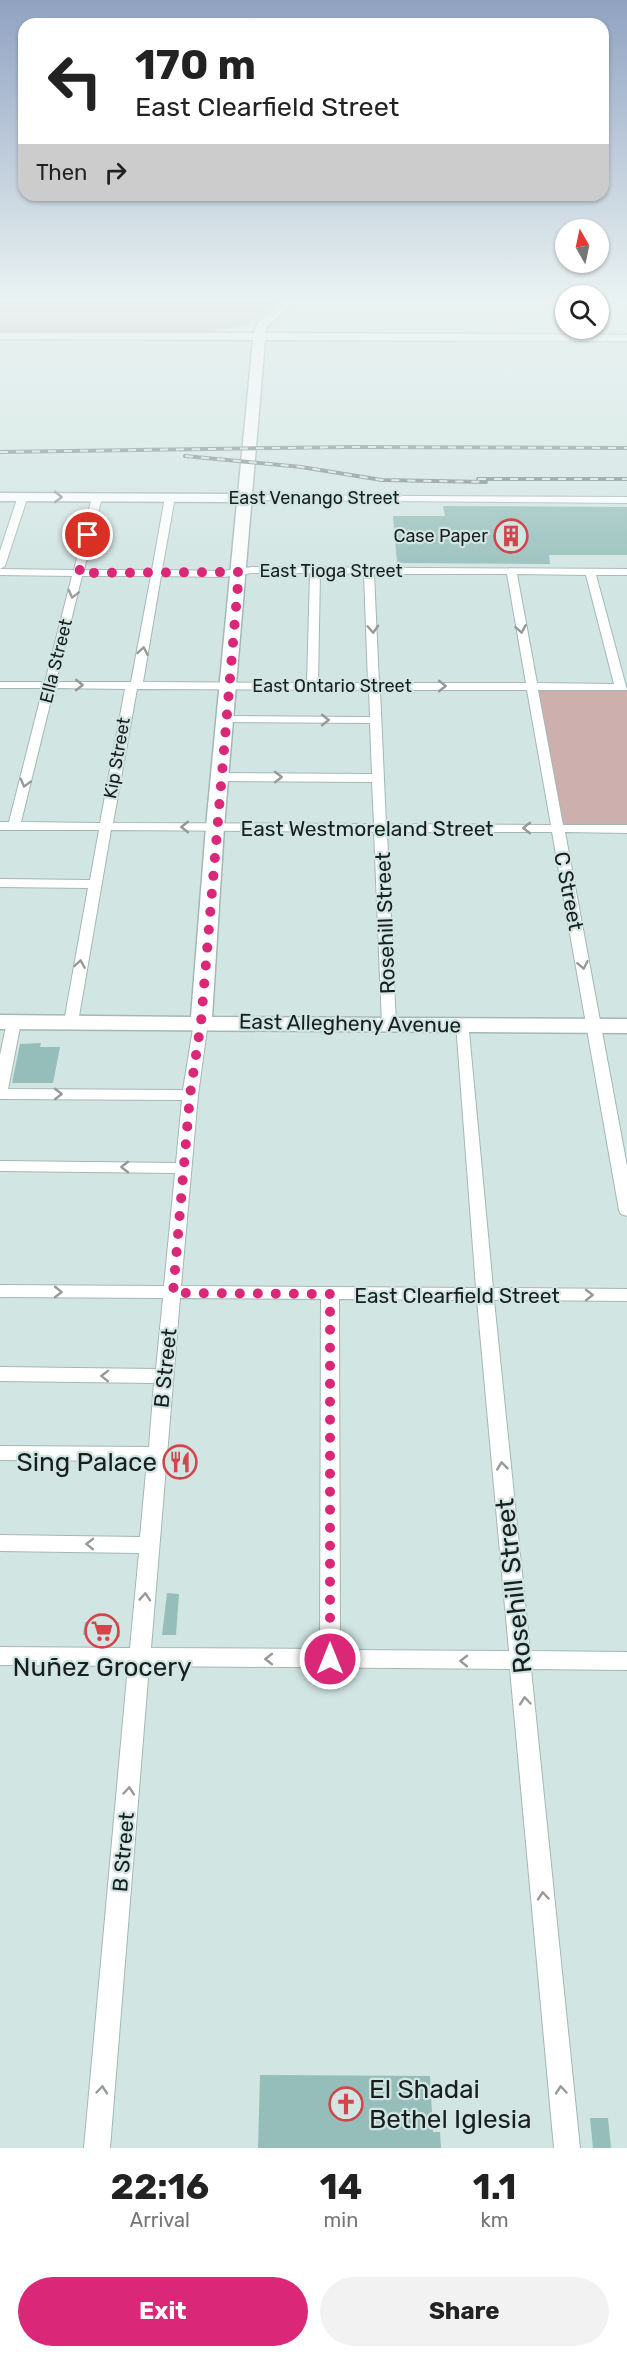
<!DOCTYPE html>
<meta charset="utf-8">
<style>
:root{--surface:#fff;--page:#f2f2f2;--text:#222;--muted:#767676;--accent:#db2777}
body{margin:0;font-family:Rubik,sans-serif;background:var(--page);color:var(--text);height:100vh;display:flex;flex-direction:column;font-size:22px;white-space:nowrap}
*{box-sizing:border-box;margin:0}
p{font-size:20px;color:var(--muted)}
.icon{flex:none;width:33px;height:33px;fill:none;stroke:currentColor;stroke-width:2;stroke-linecap:round;stroke-linejoin:round}
.map{position:relative;height:2148px;overflow:hidden}
.drawer{display:flex;flex-direction:column;background:var(--surface);flex:1}
.drawer>*{flex:none}
.top-card{position:absolute;left:18px;top:18px;width:591px;height:183px;border-radius:18px;box-shadow:0 2px 4px #0004;background:#fff;color:var(--text);overflow:hidden}
.needle{width:39px;rotate:351deg}
.controls{position:absolute;left:555px;top:219px;display:grid;gap:12px}
.controls a{display:grid;place-items:center;width:54px;height:54px;border-radius:50%;background:var(--surface);box-shadow:0 2px 4px #0004;font-size:30px}
.pin{position:absolute;display:grid;place-items:center;width:51px;height:51px;color:#fff;margin:-26px;border:3px solid #fff;border-radius:50%;box-shadow:0 2px 6px #0007}
.me{position:absolute;width:66px;margin:-33px;rotate:0deg;stroke-linejoin:round;filter:drop-shadow(0 0 4px #0008)}
.turn{display:flex;align-items:center;gap:21px;height:126px;padding:0 18px;font-size:27px}
.turn .icon{width:78px;height:78px;stroke-width:2.5}
.turn b{display:block;font-size:42px;line-height:51px}
.then{display:flex;align-items:center;height:57px;padding:0 18px;background:#0003;gap:12px;font-size:22px}
.eta{display:flex;justify-content:space-evenly;align-items:center;height:102px;text-align:center}
.eta b{font-size:36px;font-weight:700;line-height:42px}
.primary-button{display:flex;gap:12px;margin-top:auto;padding:12px 18px}
.primary-button a{flex:1;height:69px;border-radius:36px;background:var(--accent);color:#fff;font-size:24px;font-weight:700;line-height:69px;text-align:center}
.primary-button a+a{background:var(--page);color:var(--text)}
.map>svg:first-child{display:block}
</style>
<div class="map">
<svg width="627" height="2148" viewBox="0 0 627 2148">
<rect width="100%" height="100%" fill="#d1e5e2"/>
<g fill="#cdafad">
<path d="M0 301H280L247 325 213 332H0Z"/>
<path d="M532 687H627V829L558 828Z"/>
</g>
<g fill="#95beba">
<path d="M443 506 627 507V555H549L550 564 397 563 393 516H445Z"/>
<path d="M41 1043 40 1047H60L53 1083H12L20 1044Z"/>
<path d="M167 1593 179 1594 176 1635H162Z"/>
<path d="M85 1622H119L120 1637 83 1635Z"/>
<path d="M260 2075 430 2076 433 2132H440L441 2148H258Z"/>
<path d="M590 2118H608L611 2148H593Z"/>
</g>
<g fill="none" stroke-linecap="round" stroke-linejoin="round">
<defs>
<g id="minor">
<path d="M23 493 28 496 5 566 0 569V551L18 496Z"/>
<path d="M97 494 102 497 84 570H152L165 497 170 494 175 497 162 570 223 571 252 567 627 569V575H596L627 690H538L563 825H627V833L565 832 627 1166V1216L621 1214 619 1210 552 832H387L396 1024 389 1028 382 1024 374 832 111 830 78 1022 76 1025H66L64 1022 88 888 0 887V879L90 880 99 830H0V822H9L43 688H0V682H45L72 576 0 575V569L74 570 92 497ZM252 573H310L307 683 143 682 161 576 223 577ZM320 573 364 574 368 683H318ZM374 574H507L526 683H379ZM517 574 586 575 614 684 537 683ZM82 576H151L131 682H56ZM54 688 125 689 100 823 21 822ZM137 689 369 690 370 717 225 716 219 719 225 722 370 723 372 774 220 773 214 777 220 781 372 782 374 824 113 823ZM380 690H527L551 825 386 824Z"/>
<path d="M245 495 627 497V503L242 500V496Z"/>
<path d="M14 1018 21 1022 8 1089 183 1090 194 1022 201 1018 208 1022 198 1095 181 1286 476 1288 456 1024 458 1021H468L493 1288 627 1289V1301L494 1300 530 1651 627 1652V1670L531 1669 580 2148H554L510 1669 149 1666 110 2148H84L128 1666 0 1665V1647L130 1648 139 1553 0 1551V1535L140 1537 147 1461 0 1460V1446L149 1447 154 1383 0 1381V1367L156 1369 163 1298 0 1297V1285L164 1286 175 1173 0 1171V1161L176 1163 182 1100 0 1099V1055L7 1022ZM180 1298 321 1299 320 1649 151 1648ZM339 1299 477 1300 509 1651 340 1650Z"/>
</g>
<path id="secondary" d="M286 301H297L267 326 265 333 627 335V341L265 340 224 827 212 1017 627 1019V1033L0 1029V1015L191 1017 206 827 237 502 0 501V493L238 494 253 340 0 339V333H254L258 322Z"/>
</defs>
<use href="#minor" stroke="#a4b7b5" stroke-width="2"/>
<use href="#secondary" stroke="#a4b7b5" stroke-width="3"/>
<use href="#minor" fill="#fff" fill-rule="evenodd"/>
<use href="#secondary" fill="#fff" fill-rule="evenodd"/>
<defs>
<g id="rail">
<path d="M0 452 350 447 627 448"/>
<path d="M185 456 301 467 382 480 486 482"/>
<path d="M478 479H627"/>
</g>
</defs>
<use href="#rail" stroke="#768482" stroke-width="4"/>
<use href="#rail" stroke="#d1e5e2" stroke-width="2" stroke-dasharray="8" stroke-linecap="butt"/>
</g>
<defs><path id="oneway-chevron" d="M-2-3.5L2.5 0L-2 3.5" fill="none" stroke-width="1.6" stroke-linecap="round" stroke-linejoin="round" transform="scale(1.5)"/></defs>
<g stroke="#979a9a">
<use href="#oneway-chevron" transform="translate(58 497)"/>
<use href="#oneway-chevron" transform="translate(73 594) rotate(104)"/>
<use href="#oneway-chevron" transform="translate(373 629) rotate(87)"/>
<use href="#oneway-chevron" transform="translate(521 629) rotate(80)"/>
<use href="#oneway-chevron" transform="translate(143 651) rotate(-80)"/>
<use href="#oneway-chevron" transform="translate(79 685)"/>
<use href="#oneway-chevron" transform="translate(442 686)"/>
<use href="#oneway-chevron" transform="translate(325 720)"/>
<use href="#oneway-chevron" transform="translate(278 777)"/>
<use href="#oneway-chevron" transform="translate(25 783) rotate(105)"/>
<use href="#oneway-chevron" transform="translate(185 827) rotate(-180)"/>
<use href="#oneway-chevron" transform="translate(527 828) rotate(-180)"/>
<use href="#oneway-chevron" transform="translate(80 964) rotate(-81)"/>
<use href="#oneway-chevron" transform="translate(583 965) rotate(79)"/>
<use href="#oneway-chevron" transform="translate(58 1094)"/>
<use href="#oneway-chevron" transform="translate(125 1167) rotate(-180)"/>
<use href="#oneway-chevron" transform="translate(58 1292) rotate(1)"/>
<use href="#oneway-chevron" transform="translate(589 1295)"/>
<use href="#oneway-chevron" transform="translate(105 1376) rotate(-179)"/>
<use href="#oneway-chevron" transform="translate(502 1466) rotate(-96)"/>
<use href="#oneway-chevron" transform="translate(90 1544) rotate(-179)"/>
<use href="#oneway-chevron" transform="translate(145 1597) rotate(-86)"/>
<use href="#oneway-chevron" transform="translate(269 1659) rotate(-180)"/>
<use href="#oneway-chevron" transform="translate(464 1661) rotate(-179)"/>
<use href="#oneway-chevron" transform="translate(525 1701) rotate(-95)"/>
<use href="#oneway-chevron" transform="translate(129 1791) rotate(-85)"/>
<use href="#oneway-chevron" transform="translate(543 1896) rotate(-95)"/>
<use href="#oneway-chevron" transform="translate(102 2090) rotate(-85)"/>
<use href="#oneway-chevron" transform="translate(561 2090) rotate(-95)"/>
</g>
<linearGradient id="sky" x2="0" y2="1"><stop stop-color="#90a2c1"/><stop offset="0.5" stop-color="#eaf3f2"/><stop offset="1" stop-color="#eaf3f2" stop-opacity="0"/></linearGradient>
<rect width="627" height="601" fill="url(#sky)"/>
<g fill="none" stroke-linecap="round" stroke-linejoin="round">
<path stroke="#db2777" stroke-width="10" stroke-dasharray="0 18" d="M88 535 79 573 239 572 201 1022 190 1095 173 1293 330 1294V1659"/>
</g>
<defs>
<symbol id="building-ring" viewBox="-11 -11 22 22"><circle r="9.5" fill="#d1e5e2" stroke="#d4444a" stroke-width="1.5"/><path d="M-4-6H4V6H1V3H-1V6H-4ZM-2.5-4.3h1.7v1.8h-1.7ZM.8-4.3h1.7v1.8H.8ZM-2.5-1h1.7V.8h-1.7ZM.8-1h1.7V.8H.8Z" fill="#d4444a"/></symbol>
<symbol id="restaurant-ring" viewBox="-11 -11 22 22"><circle r="9.5" fill="#d1e5e2" stroke="#d4444a" stroke-width="1.5"/><path d="M-5-6h1v4h1v-4h1v4h1v-4h1v5L-1.5 .5V6h-2V.5L-5-1ZM5-6V6H3V1.5H1.5Q1.5-4 5-6Z" fill="#d4444a"/></symbol>
<symbol id="supermarket-ring" viewBox="-11 -11 22 22"><circle r="9.5" fill="#d1e5e2" stroke="#d4444a" stroke-width="1.5"/><path d="M-6-5.5h2.5l.6 2H6L4.5 2H-2.5L-4.4-4H-6ZM-1.5 3.2a1.3 1.3 0 1 0 .1 0ZM3 3.2a1.3 1.3 0 1 0 .1 0Z" fill="#d4444a"/></symbol>
<symbol id="church-ring" viewBox="-11 -11 22 22"><circle r="9.5" fill="#d1e5e2" stroke="#d4444a" stroke-width="1.5"/><path d="M-1.2-6h2.4v3.5h3.3v2.4h-3.3V6h-2.4V-.1h-3.3v-2.4h3.3Z" fill="#d4444a"/></symbol>
</defs>
<g fill-rule="evenodd">
<use href="#building-ring" x="492" y="517" width="38" height="38"/>
<use href="#restaurant-ring" x="161" y="1443" width="38" height="38"/>
<use href="#supermarket-ring" x="83" y="1612" width="38" height="38"/>
<use href="#church-ring" x="327" y="2085" width="38" height="38"/>
</g>
<g text-anchor="middle" dominant-baseline="central" stroke-width="4.5" stroke-linejoin="round" paint-order="stroke">
<g font-size="18" fill="#181f1e" stroke="#d1e5e2">
<text x="314" y="498">East Venango Street</text>
<text x="331" y="571">East Tioga Street</text>
<text transform="translate(56 661) rotate(-76)">Ella Street</text>
<text x="332" y="686">East Ontario Street</text>
<text transform="translate(117 758) rotate(-80)">Kip Street</text>
</g>
<g font-size="18" fill="#181f1e" stroke="#d1e5e2" text-anchor="end">
<text x="488" y="536">Case Paper</text>
</g>
<g font-size="21" fill="#181f1e" stroke="#d1e5e2">
<text x="367" y="828">East Westmoreland Street</text>
<text transform="translate(569 891) rotate(79)">C Street</text>
<text transform="translate(385 923) rotate(-92)">Rosehill Street</text>
<text transform="translate(350 1023) rotate(1)">East Allegheny Avenue</text>
<text x="457" y="1295">East Clearfield Street</text>
<text transform="translate(165 1368) rotate(-84)">B Street</text>
<text transform="translate(123 1852) rotate(-85)">B Street</text>
</g>
<g font-size="26" fill="#181f1e" stroke="#d1e5e2" text-anchor="end">
<text x="157" y="1462">Sing Palace</text>
<text x="102" y="1667" text-anchor="middle">Nuñez Grocery</text>
<text x="369" y="2089" text-anchor="start">El Shadai<tspan x="369" dy="30">Bethel Iglesia</tspan></text>
</g>
<g font-size="26" fill="#181f1e" stroke="#d1e5e2">
<text transform="translate(514 1586) rotate(-96)">Rosehill Street</text>
</g>
</g>
</svg>
<div class="controls">
<a><svg class="needle" viewBox="-14 -14 28 28"><path d="M0-13l5 13h-10z" fill="#e53935"/><path d="M0 13l5-13h-10z" fill="#767676"/></svg></a>
<a><svg class="icon" aria-label="search" viewBox="0 0 24 24"><circle cx="10" cy="10" r="6"/><path d="M15 15l6 6"/></svg></a>
</div>
<div class="pin" style="left:88px;top:535px;background:#d93025"><svg class="icon" aria-label="arrive" viewBox="0 0 24 24"><path d="M6 21V4h12l-3 4 3 4H6"/></svg></div>
<svg class="me" style="left:330px;top:1659px" viewBox="-20 -20 40 40"><circle r="17" fill="#db2777" stroke="#fff" stroke-width="3"/><path d="M0-11L8 9 0 5-8 9z" fill="#fff"/></svg>
<div class="top-card">
<div class="turn"><svg class="icon" aria-label="left" viewBox="0 0 24 24"><path d="M17 20v-9H6M10 6l-5 5 5 5"/></svg><div><b>170 m</b>East Clearfield Street</div></div>
<div class="then">Then<svg class="icon" aria-label="right" viewBox="0 0 24 24"><path d="M7 20v-9h11M14 6l5 5-5 5"/></svg></div>
</div>
</div>
<section class="drawer">
<div class="eta">
<div><b>22:16</b><p>Arrival</p></div>
<div><b>14</b><p>min</p></div>
<div><b>1.1</b><p>km</p></div>
</div>
<div class="primary-button"><a>Exit</a><a>Share</a></div>
</section>
